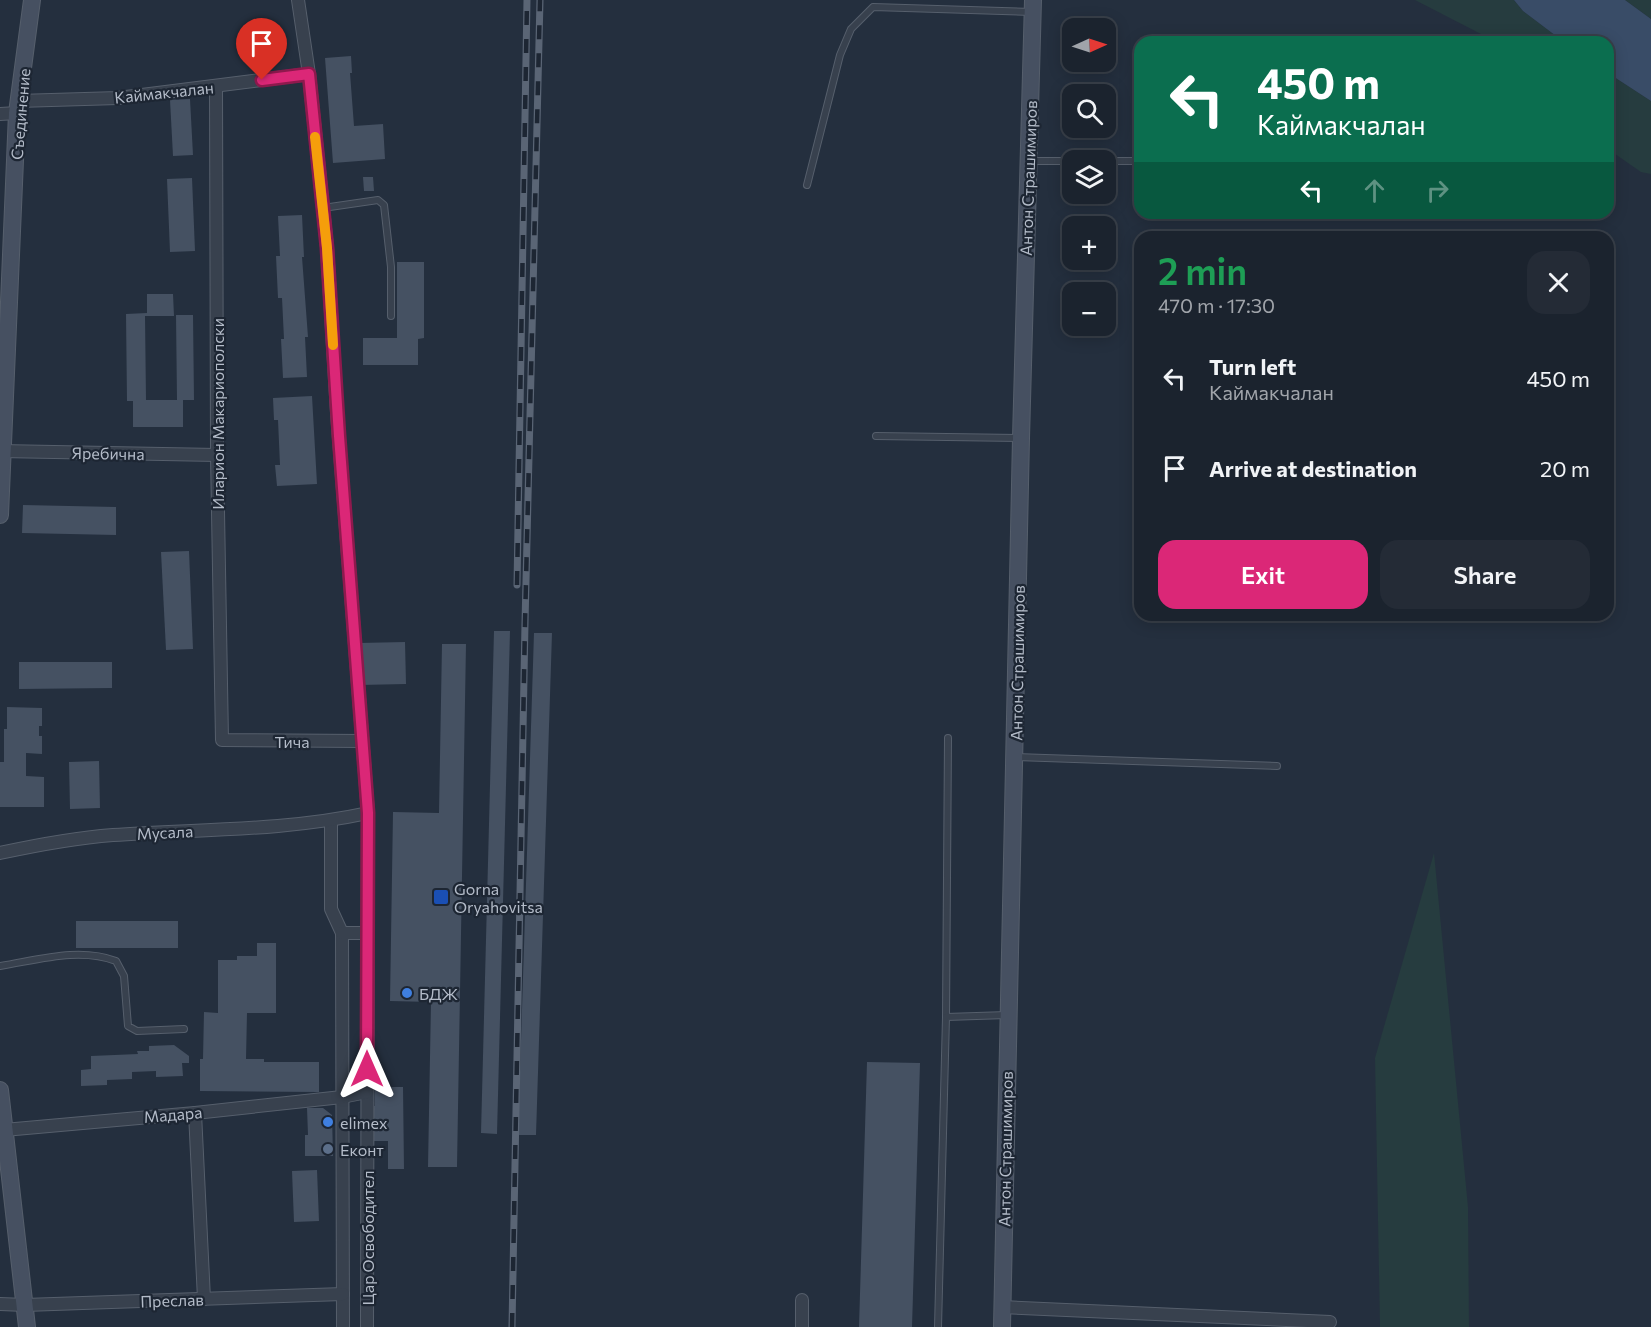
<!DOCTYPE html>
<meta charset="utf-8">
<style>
:root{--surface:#1b232e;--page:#242b36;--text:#f1f3f6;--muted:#a0a4aa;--line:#39404a;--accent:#db2777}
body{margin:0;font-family:Commissioner,sans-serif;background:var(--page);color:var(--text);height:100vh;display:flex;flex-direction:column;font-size:22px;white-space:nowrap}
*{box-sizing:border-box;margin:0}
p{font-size:20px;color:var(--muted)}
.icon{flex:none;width:33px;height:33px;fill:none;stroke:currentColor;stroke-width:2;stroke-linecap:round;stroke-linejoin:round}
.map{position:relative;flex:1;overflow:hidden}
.panel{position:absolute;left:1134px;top:231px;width:480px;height:390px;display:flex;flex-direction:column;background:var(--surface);border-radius:18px;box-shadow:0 3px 15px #0003,0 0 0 2px var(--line)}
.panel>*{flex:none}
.hud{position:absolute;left:1134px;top:36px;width:480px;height:183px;border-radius:18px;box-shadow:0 3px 15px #0003,0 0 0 2px var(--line);background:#0b6e4f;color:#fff;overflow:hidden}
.needle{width:39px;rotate:87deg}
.buttons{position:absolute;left:1062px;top:18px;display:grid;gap:12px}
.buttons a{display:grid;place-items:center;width:54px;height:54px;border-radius:12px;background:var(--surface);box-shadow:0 3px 15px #0003,0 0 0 2px var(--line);font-size:30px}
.pin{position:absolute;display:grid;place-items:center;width:51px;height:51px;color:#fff;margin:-62px -26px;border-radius:50% 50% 50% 0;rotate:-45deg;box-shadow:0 0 6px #0007}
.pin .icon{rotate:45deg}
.me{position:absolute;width:66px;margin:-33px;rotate:0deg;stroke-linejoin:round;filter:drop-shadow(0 0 4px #0008)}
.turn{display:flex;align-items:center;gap:21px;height:126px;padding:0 24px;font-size:27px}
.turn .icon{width:78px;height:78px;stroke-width:2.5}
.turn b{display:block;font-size:42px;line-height:51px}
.lanes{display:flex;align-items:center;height:57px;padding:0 24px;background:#0003;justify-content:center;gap:30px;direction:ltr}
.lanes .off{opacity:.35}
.round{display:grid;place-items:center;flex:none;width:63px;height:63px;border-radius:18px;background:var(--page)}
.head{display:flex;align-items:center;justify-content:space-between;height:102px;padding:0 24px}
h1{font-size:36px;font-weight:600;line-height:45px;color:#1e9e55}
.cta{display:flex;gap:12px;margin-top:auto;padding:12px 24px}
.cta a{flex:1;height:69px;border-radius:18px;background:var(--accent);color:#fff;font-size:24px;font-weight:600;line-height:69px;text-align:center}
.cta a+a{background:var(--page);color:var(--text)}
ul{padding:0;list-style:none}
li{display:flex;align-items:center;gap:18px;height:90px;padding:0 24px}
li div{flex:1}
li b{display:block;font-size:22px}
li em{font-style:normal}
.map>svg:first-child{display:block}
</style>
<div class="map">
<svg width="1651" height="1327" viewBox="0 0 1651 1327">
<rect width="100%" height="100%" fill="#242f3e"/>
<g fill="#263c3f">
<path d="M1415 0H1514L1523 11 1564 42H1492L1481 34Z"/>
<path d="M1625 0H1651V19L1628 2Z"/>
<path d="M1608 73 1651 101V174L1641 172 1608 149Z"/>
<path d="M1434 853 1468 1207 1469 1327H1380L1375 1058Z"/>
</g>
<path fill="#394c67" d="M1514 0H1625L1651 19V101L1608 73V42H1564L1523 11Z"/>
<g fill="#455162">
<path d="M351 56 352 73H350L354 126 383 124 385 159 333 163 325 58Z"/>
<path d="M190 99 193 155 173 156 170 100Z"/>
<path d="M363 177H373L374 191H364Z"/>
<path d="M192 178 195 251 170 252 167 179Z"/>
<path d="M302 215 304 257H302L308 337H305L307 377 283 378 281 339H284L282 298H278L276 256H280L278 216Z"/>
<path d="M397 262H424V338L418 339V365H363V338H397Z"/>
<path d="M147 294H173L174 316H145L146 400H177L176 315H193L194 400H183V427H133V401H127L126 314 147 313Z"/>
<path d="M312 396 317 484 277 486 275 465H280L278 420H274L273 398Z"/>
<path d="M23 505 116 507V535L22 533Z"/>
<path d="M189 551 193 649 166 650 161 552Z"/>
<path d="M494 631H510L497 1134 481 1133Z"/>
<path d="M534 633H552L536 1135H518Z"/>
<path d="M405 642 406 684 360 685 359 643Z"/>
<path d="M442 644H466L457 1167H428L431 1002 390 1001 393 812 439 813Z"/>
<path d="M19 662H112V688L19 689Z"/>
<path d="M7 707 42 708V726H39V736H42V754L26 753V776L44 777V807H0V762H4V729H7Z"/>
<path d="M99 761 100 808 70 809 69 762Z"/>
<rect x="76" y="921" width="102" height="27"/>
<path d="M257 943H276V1013H247L246 1059H264V1062H319V1092L200 1091V1059H203L204 1012 218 1013V960H237V956H257Z"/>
<path d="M174 1045 189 1056V1063H182L183 1076 156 1077V1071L132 1072V1079L107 1080V1085L81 1086V1070L91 1069V1056L138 1054 137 1051H149V1046Z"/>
<path d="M867 1062 920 1063 912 1327H859Z"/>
<path d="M375 1087H403L404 1169H388V1141H373L372 1106H375Z"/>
<path d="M307 1108H323L332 1115 333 1156H305V1135H308Z"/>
<path d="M317 1170 319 1221 294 1222 292 1171Z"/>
</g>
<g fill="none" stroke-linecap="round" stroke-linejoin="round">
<defs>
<g id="lane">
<path d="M1029 161H1072"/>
<path d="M1106 161H1140"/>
<path d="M807 185 840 55 851 29 873 7 1032 12"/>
<path d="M323 208 378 200 384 205 391 267V316"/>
<path d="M876 436 1020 438"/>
<path d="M1016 757 1277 766"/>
<path d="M0 966C38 960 79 947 116 961L124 976 128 1026 137 1031 184 1029"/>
<path d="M946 1017 948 738"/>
<path d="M938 1327 946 1017 1007 1015"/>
</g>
<g id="street">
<path d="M298 0 309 74 327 247 337 413 368 813 367 1327"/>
<path d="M216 87 217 455 222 740 362 741"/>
<path d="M18 101 118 98 309 74"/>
<path d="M0 114 17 113"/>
<path d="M0 451 217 455"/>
<path d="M331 821V909L342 933 343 1327"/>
<path d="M0 853C37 845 75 838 113 835 198 829 285 831 368 813"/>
<path d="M342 933H368"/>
<path d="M195 1113 204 1299"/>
<path d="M4 1130 195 1113 342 1097 367 1092"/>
<path d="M0 1304 25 1305 343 1294"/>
<path d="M1002 1307 1330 1322"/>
<path d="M802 1327V1300"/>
</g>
<g id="secondary">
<path d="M0 515 17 113 32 0"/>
<path d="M0 1090 27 1327"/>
<path d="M1002 1327 1021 438 1033 0"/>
</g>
</defs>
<use href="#lane" stroke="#565f6c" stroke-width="8"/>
<use href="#street" stroke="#565f6c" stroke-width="14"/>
<use href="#secondary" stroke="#565f6c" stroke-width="18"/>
<use href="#lane" stroke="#38414e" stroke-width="6"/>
<use href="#street" stroke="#38414e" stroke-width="12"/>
<use href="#secondary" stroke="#465061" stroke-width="16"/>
<defs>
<g id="rail">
<path d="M517 585 527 0"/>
<path d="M512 1327 525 623 540 0"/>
</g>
</defs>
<use href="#rail" stroke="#5a6575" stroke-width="7"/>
<use href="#rail" stroke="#1d2633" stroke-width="4.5" stroke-dasharray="14" stroke-linecap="butt"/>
</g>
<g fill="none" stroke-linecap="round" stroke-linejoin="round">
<defs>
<path id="route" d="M262 80 309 74 327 248 339 436 368 813 367 1069"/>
</defs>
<use href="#route" stroke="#8e194d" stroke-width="15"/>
<use href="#route" stroke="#db2777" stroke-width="10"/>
<path stroke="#f59e0b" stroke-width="10" d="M315 137 327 248 333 345"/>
</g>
<rect fill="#1a4fb4" stroke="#1d2633" stroke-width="2" x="433" y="889" width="16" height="16" rx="3"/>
<g fill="#3f7fe0" stroke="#1d2633" stroke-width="2">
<circle cx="407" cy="993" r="6"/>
<circle cx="328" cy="1122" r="6"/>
</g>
<circle fill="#5c6f8a" stroke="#1d2633" stroke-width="2" cx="328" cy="1149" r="6"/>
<g text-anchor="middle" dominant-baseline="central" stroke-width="4.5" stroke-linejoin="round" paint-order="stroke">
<g font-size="16" fill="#b4bcc9" stroke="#1d2633">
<text transform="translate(164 92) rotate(-6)">Каймакчалан</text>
<text transform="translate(20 114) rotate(-85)">Съединение</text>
<text transform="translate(1028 178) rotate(-88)">Антон Страшимиров</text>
<text transform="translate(217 414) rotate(-90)">Иларион Макариополски</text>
<text transform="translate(108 453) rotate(1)">Яребична</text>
<text transform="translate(1017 663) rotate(-89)">Антон Страшимиров</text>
<text x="292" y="741">Тича</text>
<text transform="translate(165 832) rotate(-3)">Мусала</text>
<text transform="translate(173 1114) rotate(-5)">Мадара</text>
<text transform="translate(1005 1149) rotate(-89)">Антон Страшимиров</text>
<text transform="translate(367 1238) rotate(-90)">Цар Освободител</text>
<text transform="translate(172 1300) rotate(-2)">Преслав</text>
</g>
<g font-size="16" fill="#b4bcc9" stroke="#1d2633" text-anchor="start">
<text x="454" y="888">Gorna<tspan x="454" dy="18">Oryahovitsa</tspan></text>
<text x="419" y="993">БДЖ</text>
<text x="340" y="1122">elimex</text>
<text x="340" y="1149">Еконт</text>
</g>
</g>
</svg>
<div class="buttons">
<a><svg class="needle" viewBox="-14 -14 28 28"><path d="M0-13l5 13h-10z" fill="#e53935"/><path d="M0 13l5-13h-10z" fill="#a0a4aa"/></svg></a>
<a><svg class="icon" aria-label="search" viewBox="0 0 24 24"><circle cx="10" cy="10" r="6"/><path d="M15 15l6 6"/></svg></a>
<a><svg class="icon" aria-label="layers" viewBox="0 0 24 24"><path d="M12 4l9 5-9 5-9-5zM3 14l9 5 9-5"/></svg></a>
<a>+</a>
<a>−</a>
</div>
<div class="pin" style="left:262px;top:80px;background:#d93025"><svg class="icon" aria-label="arrive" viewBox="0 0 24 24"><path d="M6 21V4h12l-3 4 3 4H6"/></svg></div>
<svg class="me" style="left:367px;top:1069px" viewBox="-20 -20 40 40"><path d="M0-17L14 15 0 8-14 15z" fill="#db2777" stroke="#fff" stroke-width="4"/></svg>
<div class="hud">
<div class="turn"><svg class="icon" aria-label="left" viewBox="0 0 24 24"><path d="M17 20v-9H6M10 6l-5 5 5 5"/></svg><div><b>450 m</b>Каймакчалан</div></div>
<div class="lanes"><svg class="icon" aria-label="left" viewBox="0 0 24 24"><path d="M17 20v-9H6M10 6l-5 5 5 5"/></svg><svg class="icon off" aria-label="ahead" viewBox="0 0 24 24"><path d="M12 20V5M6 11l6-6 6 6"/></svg><svg class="icon off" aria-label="right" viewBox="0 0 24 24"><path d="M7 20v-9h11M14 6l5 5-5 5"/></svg></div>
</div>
<section class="panel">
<div class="head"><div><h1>2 min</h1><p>470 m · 17:30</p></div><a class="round"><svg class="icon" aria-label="close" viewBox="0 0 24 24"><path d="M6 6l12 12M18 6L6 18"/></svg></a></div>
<ul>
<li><svg class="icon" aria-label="left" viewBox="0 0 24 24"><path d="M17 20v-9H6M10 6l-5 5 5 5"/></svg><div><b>Turn left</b><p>Каймакчалан</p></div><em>450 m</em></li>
<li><svg class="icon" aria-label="arrive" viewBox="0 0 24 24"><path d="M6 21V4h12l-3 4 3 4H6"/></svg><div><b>Arrive at destination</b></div><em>20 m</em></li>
</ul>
<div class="cta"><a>Exit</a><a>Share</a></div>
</section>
</div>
